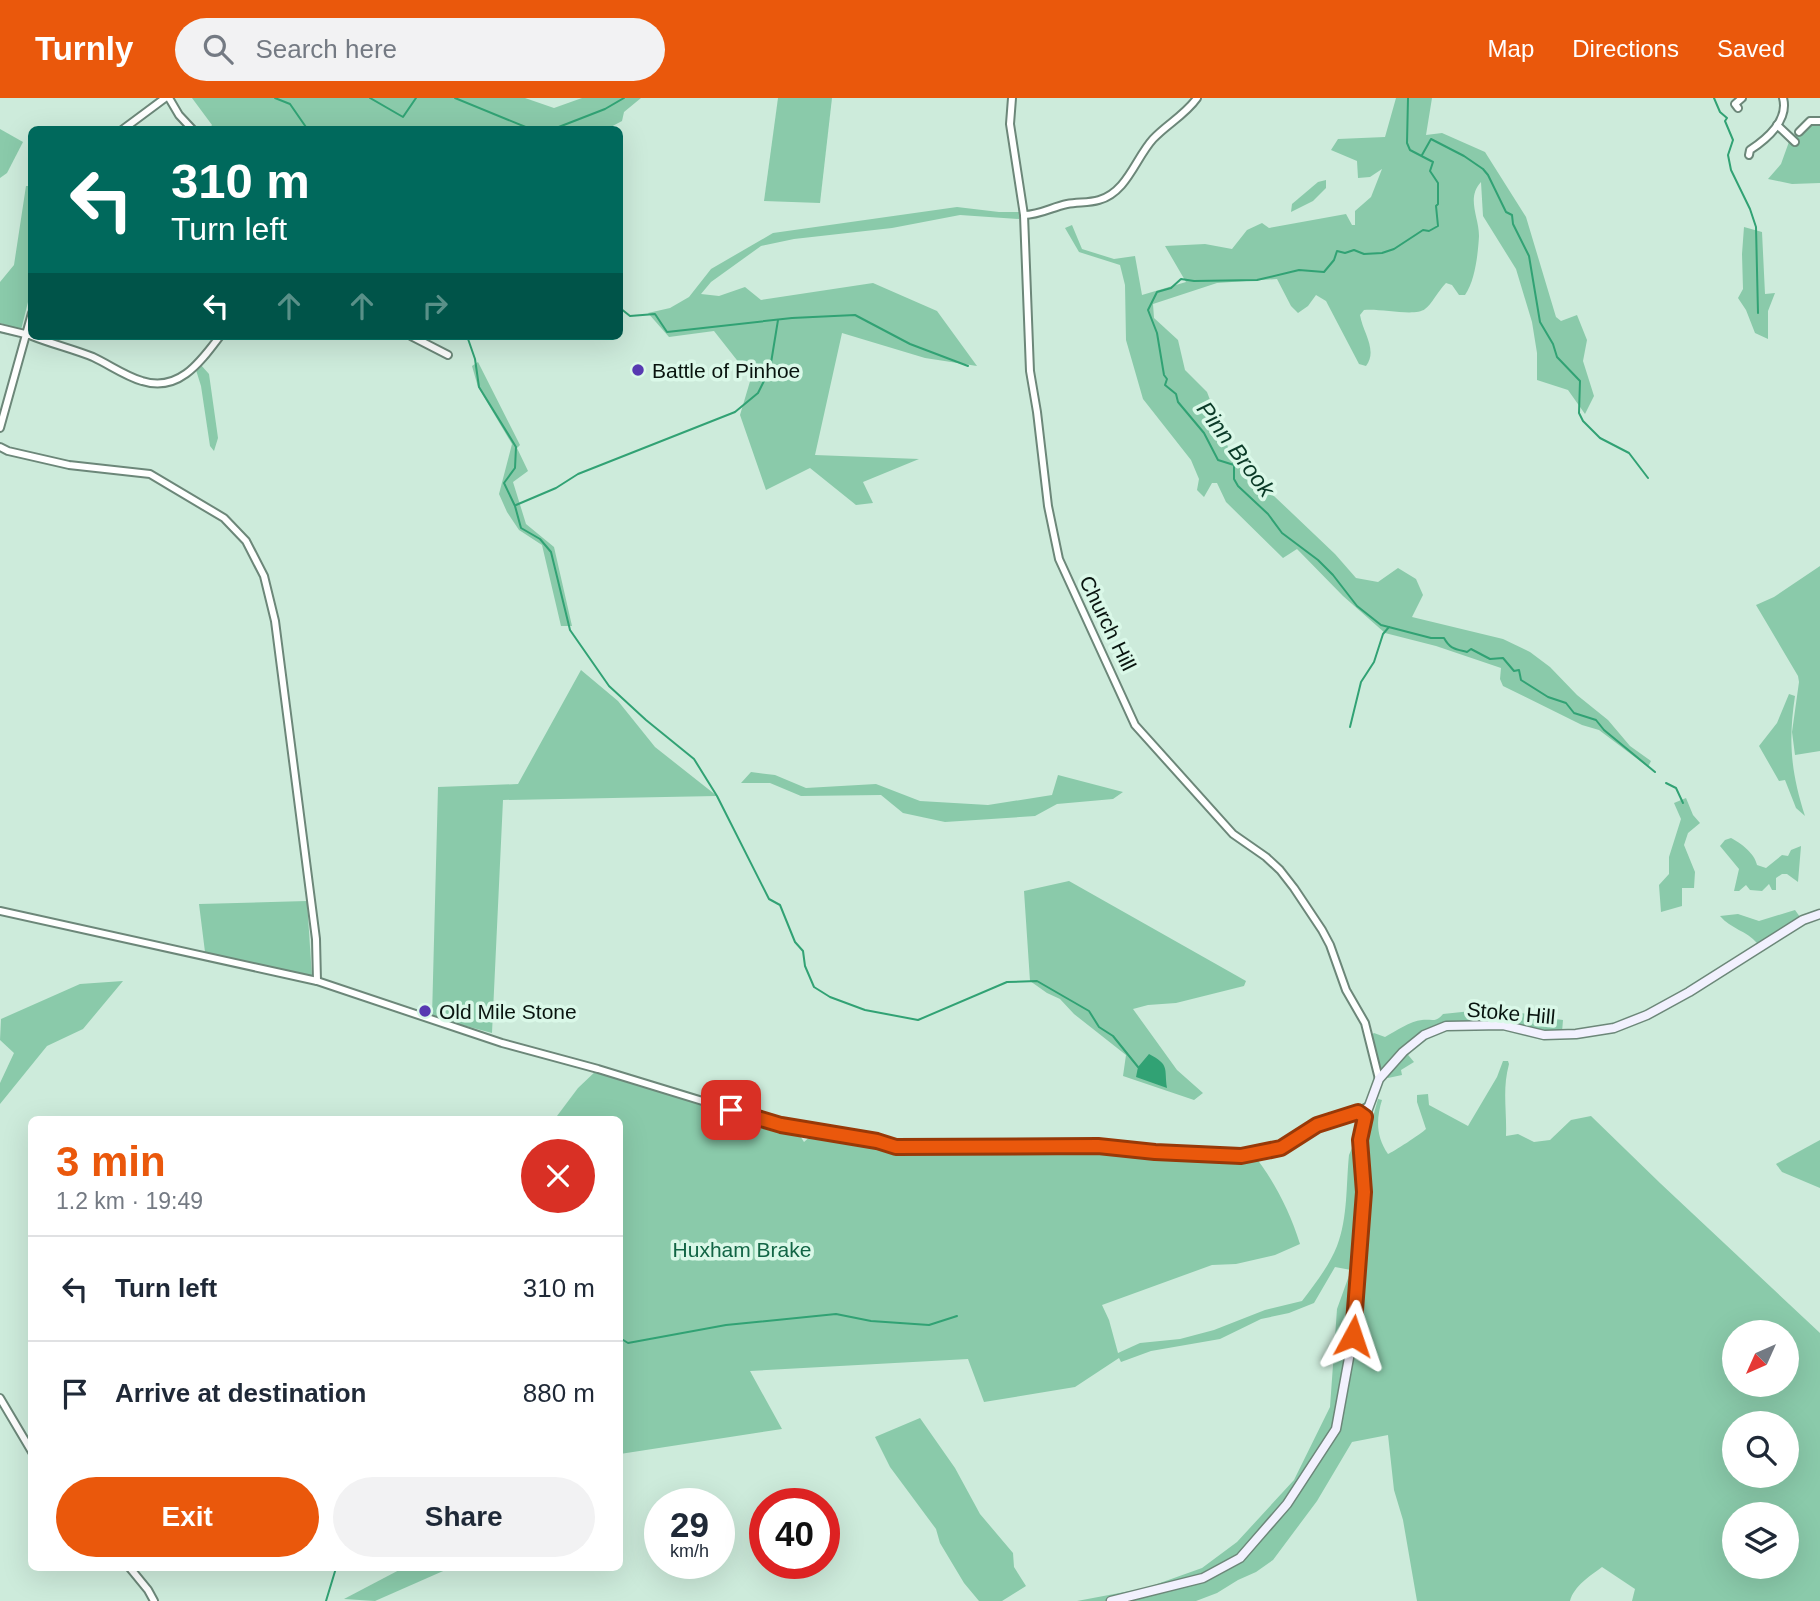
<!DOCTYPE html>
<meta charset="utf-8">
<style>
:root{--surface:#fff;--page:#f2f2f3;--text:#1f2937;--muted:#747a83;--line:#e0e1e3;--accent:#ea580c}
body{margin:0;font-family:Arial,sans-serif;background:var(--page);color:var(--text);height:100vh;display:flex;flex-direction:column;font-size:26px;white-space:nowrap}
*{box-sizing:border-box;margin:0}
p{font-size:23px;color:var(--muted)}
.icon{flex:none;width:38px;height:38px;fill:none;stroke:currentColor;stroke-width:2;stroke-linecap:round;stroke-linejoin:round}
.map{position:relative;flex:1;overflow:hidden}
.drawer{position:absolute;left:28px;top:1018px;width:595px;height:455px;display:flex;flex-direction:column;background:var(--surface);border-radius:10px;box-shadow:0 7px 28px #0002}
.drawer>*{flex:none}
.hud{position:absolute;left:28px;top:28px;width:595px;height:214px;border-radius:10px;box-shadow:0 7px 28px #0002;background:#00695c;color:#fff;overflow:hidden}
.needle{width:46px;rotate:225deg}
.controls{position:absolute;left:1722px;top:1222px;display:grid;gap:14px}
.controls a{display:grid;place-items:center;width:77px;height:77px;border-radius:50%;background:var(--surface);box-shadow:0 7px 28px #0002;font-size:35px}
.speed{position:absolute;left:644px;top:1390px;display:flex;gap:14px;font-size:35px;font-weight:700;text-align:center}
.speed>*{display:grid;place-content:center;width:91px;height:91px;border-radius:50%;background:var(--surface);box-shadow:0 7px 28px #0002;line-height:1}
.speed small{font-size:18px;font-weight:400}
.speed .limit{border:10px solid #d22;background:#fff;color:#111}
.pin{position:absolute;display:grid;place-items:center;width:60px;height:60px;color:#fff;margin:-30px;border-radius:14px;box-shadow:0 4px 10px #0006}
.me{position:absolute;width:77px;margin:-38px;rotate:5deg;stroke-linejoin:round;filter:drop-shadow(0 0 5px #0008)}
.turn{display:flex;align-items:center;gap:24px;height:147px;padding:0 28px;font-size:32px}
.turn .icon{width:91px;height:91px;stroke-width:2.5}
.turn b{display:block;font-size:49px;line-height:60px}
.lanes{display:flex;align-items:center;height:66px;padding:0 28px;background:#0003;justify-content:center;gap:35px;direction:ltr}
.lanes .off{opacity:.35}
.round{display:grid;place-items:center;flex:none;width:74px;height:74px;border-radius:37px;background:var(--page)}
.head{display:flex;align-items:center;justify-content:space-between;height:119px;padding:0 28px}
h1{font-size:42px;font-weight:600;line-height:52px;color:var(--accent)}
.action{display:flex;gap:14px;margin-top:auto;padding:14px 28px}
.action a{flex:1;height:80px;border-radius:42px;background:var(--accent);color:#fff;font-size:28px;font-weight:600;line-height:80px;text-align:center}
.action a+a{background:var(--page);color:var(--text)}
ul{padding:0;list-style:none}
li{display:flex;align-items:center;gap:21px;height:105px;padding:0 28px;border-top:2px solid var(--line)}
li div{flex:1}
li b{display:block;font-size:26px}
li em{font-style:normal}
header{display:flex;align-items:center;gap:42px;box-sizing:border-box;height:98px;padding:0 35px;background:var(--accent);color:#fff}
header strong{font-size:33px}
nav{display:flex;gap:38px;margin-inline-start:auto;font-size:24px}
.search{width:490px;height:63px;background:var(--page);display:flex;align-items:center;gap:18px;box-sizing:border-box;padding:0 24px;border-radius:38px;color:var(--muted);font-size:26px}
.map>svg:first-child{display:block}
</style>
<header>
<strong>Turnly</strong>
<div class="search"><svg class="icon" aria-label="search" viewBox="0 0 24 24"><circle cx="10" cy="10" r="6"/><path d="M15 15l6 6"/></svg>Search here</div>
<nav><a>Map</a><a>Directions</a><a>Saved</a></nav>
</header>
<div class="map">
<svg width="1820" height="1503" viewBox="0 0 1820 1503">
<rect width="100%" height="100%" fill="#cdebdb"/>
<g fill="#8acaaa" fill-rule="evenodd">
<path d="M192 0H525L554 10 582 0H641L624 14 622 23 607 31 208 32 212 27Z"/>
<path d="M778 0H832L820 105 764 103Z"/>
<path d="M1396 0H1432L1426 37 1442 35 1485 54 1526 119 1556 219 1561 223 1577 217 1587 242 1583 263 1594 298 1585 316 1568 292 1537 282V255L1532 224 1516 171 1483 118 1481 84C1466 100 1479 119 1479 138 1478 156 1475 183 1465 197H1459L1452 187 1446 185C1438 193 1431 207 1425 211 1415 219 1380 210 1364 212L1360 217C1363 235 1378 252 1366 268L1359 266 1326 203 1316 197 1308 208 1298 215 1291 208 1277 181 1217 185 1153 206 1154 220 1178 242 1185 272 1207 294 1231 357 1335 456 1356 480 1378 484 1398 470 1416 481 1423 497 1412 519 1503 541 1530 554 1550 569 1577 597 1608 622 1630 648 1651 663 1648 669 1599 632 1582 627 1503 588 1500 581 1501 570 1436 548 1385 535 1343 498 1297 451 1283 460 1226 404 1217 385H1212L1204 399 1197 392 1199 381 1191 362 1143 301 1126 242 1125 187 1120 167 1079 154 1065 130 1072 127 1082 151 1114 161 1135 158 1142 197 1186 184 1165 148 1205 146 1232 151 1247 132 1262 125 1269 130 1346 116 1352 127H1355V113L1371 99 1382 71 1370 79 1358 80 1357 63 1331 52 1338 41 1385 39Z"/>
<path d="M1813 24 1820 25V85L1792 86 1768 81 1781 66 1790 41 1778 29 1781 25 1796 38Z"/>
<path d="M0 31 23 44 7 75 0 80Z"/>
<path d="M1326 82V90L1313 103 1291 114 1292 106 1318 84Z"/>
<path d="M26 88H31V192L21 232 0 225V184L14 167Z"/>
<path d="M957 109 999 114H1020L1019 121 960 117 892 130 794 141 761 148 711 184 701 196 719 198 745 189 761 202 873 185 937 213 977 268 925 260 842 235 815 357 919 361 863 384 873 405 856 407 810 370 766 392 740 317 751 280 714 233 669 239 648 215 670 210 689 199 711 171 773 135Z"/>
<path d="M1744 129 1762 134 1765 196 1775 195 1768 213V241L1755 235 1746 212 1738 200 1743 191 1742 156Z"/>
<path d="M478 264 520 347 517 350 528 373 513 384 526 426 554 449 572 528H561L542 447 519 432 507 414 499 396 512 346 478 289 472 268Z"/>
<path d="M200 266 209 276 218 340 214 353 210 348 201 288 196 272Z"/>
<path d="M1820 468V653L1795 657 1792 634 1799 584 1798 578 1756 507 1774 499Z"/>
<path d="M581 572 618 603 655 649 717 698 503 702 492 935 432 919 438 689 518 686Z"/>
<path d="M1789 596 1795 598C1788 644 1791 674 1805 718L1796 710 1785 682 1779 683 1759 648 1777 625Z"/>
<path d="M751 674 775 677 806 690 876 686 920 703 988 707 1052 697 1058 677 1123 694 1113 701 1057 706 1035 718 945 724 903 715 881 697 801 698 770 685H741Z"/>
<path d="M1686 700 1693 717 1700 725 1688 735 1684 747 1695 774 1694 790H1682V808L1661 814 1659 787 1669 776V759L1681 721 1674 705Z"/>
<path d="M1731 740C1741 745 1755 756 1757 767L1766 770 1782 757 1788 758 1791 752 1801 748 1798 784 1787 776H1782L1776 780V792H1772L1769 786 1762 793 1750 792 1746 787 1739 793H1734L1739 771 1720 748 1725 742Z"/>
<path d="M1069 783 1246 883 1244 888 1176 905 1148 907 1133 911 1177 972 1203 995 1194 1002 1123 978 1126 957 1074 916 1060 901 1047 895 1030 883 1024 793Z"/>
<path d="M307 803 312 879 205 854 199 806Z"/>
<path d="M1795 812 1800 819 1797 824 1757 845C1747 833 1731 831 1720 818L1738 816 1759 823Z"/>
<path d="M123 883 83 931 47 948 0 1006V985L14 955 0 942 1 921 80 886Z"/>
<path d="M1481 912 1486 917C1511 909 1537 919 1563 922L1562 934 1542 935 1484 923 1441 927 1404 952 1414 964 1401 972 1402 977 1388 980 1385 975 1377 976 1366 940 1374 935 1385 939C1396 933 1410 923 1422 922 1432 921 1436 925 1443 916Z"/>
<path d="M1503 963H1508L1509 966C1502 992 1507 1012 1506 1038L1518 1036 1534 1044 1550 1042 1571 1022 1591 1018 1660 1085 1820 1235V1503H1632L1635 1491 1602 1469C1590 1478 1574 1488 1570 1503H1417L1403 1422 1394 1392 1388 1337 1352 1344 1317 1403 1273 1462 1256 1474 1238 1482 1217 1495 1196 1503H1077L1146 1490 1202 1470 1237 1444 1294 1382 1330 1309 1337 1211 1351 1172 1335 1169 1314 1205 1289 1215 1261 1221 1220 1241 1151 1253 1121 1264 1119 1260 1075 1289 984 1304 968 1261 750 1273 782 1331 620 1356V1022H554L578 990 598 971 797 1033 804 1044 813 1036 896 1047 1069 1043 1200 1057 1251 1053C1273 1081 1289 1111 1300 1146L1275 1157 1236 1166 1212 1167 1102 1207 1109 1222 1118 1255 1140 1245 1180 1241 1214 1232 1265 1212 1302 1203C1315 1186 1329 1168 1337 1148 1348 1120 1346 1086 1349 1057L1352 1050 1365 1047 1378 1001 1382 1002C1376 1021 1376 1039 1388 1056 1393 1054 1421 1036 1426 1031L1417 1004V997L1428 996 1429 1007 1468 1028 1497 979ZM1734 1234H1787V1286H1734ZM1734 1325H1787V1377H1734ZM1734 1416H1787V1468H1734Z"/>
<path d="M1820 1042V1090L1782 1074 1776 1066Z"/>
<path d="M920 1320 955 1370 980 1416 1013 1455 1014 1469 1026 1488 1002 1503H979L964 1485 940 1445 936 1431 890 1369 875 1339Z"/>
<path d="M403 1470H450L375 1503 344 1501Z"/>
</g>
<path fill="#31a274" d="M1149 956C1170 967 1164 970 1167 990L1136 979 1138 969Z"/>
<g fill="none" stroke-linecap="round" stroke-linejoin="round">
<g stroke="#31a274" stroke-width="2">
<path d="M275 0 290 6 308 32"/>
<path d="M370 0 403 19 416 0"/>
<path d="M455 0 533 32"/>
<path d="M1408 0 1407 45 1410 52 1433 64 1430 73 1438 85V106L1436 108 1438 128 1429 133 1423 132 1394 151 1382 155 1364 156 1354 152 1345 155 1337 153 1334 162 1324 174 1299 172 1257 182 1194 183 1181 181 1171 190 1157 194 1148 212 1157 235 1164 277 1167 281 1165 287 1176 296 1178 304 1204 335 1218 362 1234 367V381L1238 388 1268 416 1282 435 1318 462 1333 477 1357 508 1381 527 1431 540H1444C1450 551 1455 551 1467 554L1471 551 1490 561 1503 560 1514 573 1519 572 1521 582 1548 599 1566 605 1574 615 1596 622 1604 632 1655 674"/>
<path d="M1714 0 1720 14 1727 20 1725 23 1733 42 1728 57 1731 72 1750 111 1756 129 1758 215"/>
<path d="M551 32 605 11 624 0"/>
<path d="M1422 57 1431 41 1464 58 1483 71 1488 77 1506 114 1512 117 1513 126 1529 158 1540 224 1553 246 1557 259 1580 283 1579 315 1583 323 1600 340 1629 355 1648 380"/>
<path d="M620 210 630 218 655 216 667 234 792 220 855 217 910 246 968 268"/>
<path d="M467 238 475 261 479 289 516 349 515 370 504 385 515 408 521 430 540 441 551 454 570 532 609 588 646 622 694 661 717 698 769 801 780 807 795 844 803 853 805 868 814 889 830 899 865 912 918 922 1007 884 1037 883 1089 913 1099 929 1113 938 1138 969"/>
<path d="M516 407 556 390 578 376 735 314 758 295 770 271 778 222"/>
<path d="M1350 629 1361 584 1374 564 1383 536 1389 529"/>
<path d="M1666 685 1676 690 1683 705"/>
<path d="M620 1240 628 1245 726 1227 836 1216 871 1223 929 1227 957 1218"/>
<path d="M326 1503 336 1470"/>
</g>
<defs>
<g id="street">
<path d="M169 0 179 17 193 32"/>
<path d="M1012 0 1010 26 1024 117 1030 273 1037 314 1048 408 1059 461 1135 627 1233 736 1266 759 1280 772 1294 790 1322 832 1330 847 1346 892 1365 925 1379 981"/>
<path d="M1738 10 1735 6 1742 0"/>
<path d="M1777 27 1795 44"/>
<path d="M122 32 165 0"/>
<path d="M1799 34 1810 23H1820"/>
<path d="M1749 57 1750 52C1767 41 1789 22 1783 0"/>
<path d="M1024 117C1040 117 1052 109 1067 106 1078 104 1089 105 1099 102 1127 94 1135 61 1153 41 1167 26 1185 17 1197 0"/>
<path d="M0 230 29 237"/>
<path d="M32 238C52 246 73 251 93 259 110 267 125 278 142 283 179 295 201 263 220 238"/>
<path d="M411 238 448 257"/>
<path d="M0 330 32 215"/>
<path d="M0 349 8 353 69 367 150 376 224 420 246 443 264 478 275 523 316 841 317 883"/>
<path d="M0 813 317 883 502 945 598 971 781 1027 877 1043 896 1049 1098 1048 1155 1054 1241 1058 1281 1050 1317 1027 1353 1016 1369 1008"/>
<path d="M0 1300 32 1354"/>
<path d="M130 1470 148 1492 154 1503"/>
</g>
<path id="secondary" d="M1111 1503 1203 1480 1240 1460 1287 1406 1336 1331 1353 1238 1358 1176 1364 1094 1360 1042 1365 1019 1379 981 1403 954 1424 937 1446 928 1503 927 1544 937 1576 936 1614 930 1647 917 1689 894 1803 822 1820 816"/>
</defs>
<use href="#street" stroke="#6c8779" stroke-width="10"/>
<use href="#secondary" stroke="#6c8779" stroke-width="11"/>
<use href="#street" stroke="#fff" stroke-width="6"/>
<use href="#secondary" stroke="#f2f1fe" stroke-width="8"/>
</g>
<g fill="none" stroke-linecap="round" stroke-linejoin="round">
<defs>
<path id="route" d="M731 1012 781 1027 877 1043 896 1049 1098 1048 1155 1054 1241 1058 1281 1050 1317 1027 1358 1014 1365 1019 1360 1042 1364 1094 1353 1238"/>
</defs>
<use href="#route" stroke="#983908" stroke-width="18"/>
<use href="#route" stroke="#ea580c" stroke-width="12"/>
</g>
<g fill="#5739b1" stroke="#daf8e8" stroke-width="2.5">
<circle cx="638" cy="272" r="7"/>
<circle cx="425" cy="913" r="7"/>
</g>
<g text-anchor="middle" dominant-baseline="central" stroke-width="7" stroke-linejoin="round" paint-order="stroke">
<g font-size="21" fill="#09140f" stroke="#daf8e8" text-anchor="start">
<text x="652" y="272">Battle of Pinhoe</text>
<text x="439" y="913">Old Mile Stone</text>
</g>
<g font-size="21" fill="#09140f" stroke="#daf8e8">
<text transform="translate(1108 525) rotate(64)">Church Hill</text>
<text transform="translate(1511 915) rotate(5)">Stoke Hill</text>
</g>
<g font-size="21" fill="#126545" stroke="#daf8e8">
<text x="742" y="1151">Huxham Brake</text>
</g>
<g font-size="23" font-style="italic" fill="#0a3a27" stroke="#daf8e8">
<text transform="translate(1236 351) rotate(53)">Pinn Brook</text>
</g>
</g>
</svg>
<div class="controls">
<a><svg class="needle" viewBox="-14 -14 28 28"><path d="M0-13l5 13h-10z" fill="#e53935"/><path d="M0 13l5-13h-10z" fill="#747a83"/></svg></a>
<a><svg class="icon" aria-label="search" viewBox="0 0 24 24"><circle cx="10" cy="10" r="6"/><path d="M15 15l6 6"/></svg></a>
<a><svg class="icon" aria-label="layers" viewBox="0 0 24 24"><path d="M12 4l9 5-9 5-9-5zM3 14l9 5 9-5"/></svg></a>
</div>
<div class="speed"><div>29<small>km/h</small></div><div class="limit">40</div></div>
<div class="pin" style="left:731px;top:1012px;background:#d93025"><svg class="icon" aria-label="arrive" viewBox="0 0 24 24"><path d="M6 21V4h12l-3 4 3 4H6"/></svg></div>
<svg class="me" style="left:1353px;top:1238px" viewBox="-20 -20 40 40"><path d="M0-17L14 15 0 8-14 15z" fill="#ea580c" stroke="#fff" stroke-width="4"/></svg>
<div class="hud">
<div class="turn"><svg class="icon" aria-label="left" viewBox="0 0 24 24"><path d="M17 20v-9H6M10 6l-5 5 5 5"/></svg><div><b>310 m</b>Turn left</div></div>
<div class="lanes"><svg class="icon" aria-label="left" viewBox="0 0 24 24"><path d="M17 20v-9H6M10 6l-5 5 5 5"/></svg><svg class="icon off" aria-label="ahead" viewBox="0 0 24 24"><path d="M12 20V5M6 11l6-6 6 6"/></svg><svg class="icon off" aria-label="ahead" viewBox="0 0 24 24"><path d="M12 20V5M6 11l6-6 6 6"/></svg><svg class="icon off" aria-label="right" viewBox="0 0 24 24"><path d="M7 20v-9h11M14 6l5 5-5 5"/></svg></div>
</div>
<section class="drawer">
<div class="head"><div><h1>3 min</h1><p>1.2 km · 19:49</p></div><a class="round" style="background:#d93025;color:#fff"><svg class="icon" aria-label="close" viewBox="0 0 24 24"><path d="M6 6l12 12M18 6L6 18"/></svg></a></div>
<ul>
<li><svg class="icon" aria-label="left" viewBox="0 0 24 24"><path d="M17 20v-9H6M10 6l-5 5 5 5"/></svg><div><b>Turn left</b></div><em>310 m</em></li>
<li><svg class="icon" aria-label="arrive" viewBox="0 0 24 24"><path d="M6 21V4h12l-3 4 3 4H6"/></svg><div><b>Arrive at destination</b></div><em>880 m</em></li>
</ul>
<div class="action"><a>Exit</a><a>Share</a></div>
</section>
</div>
